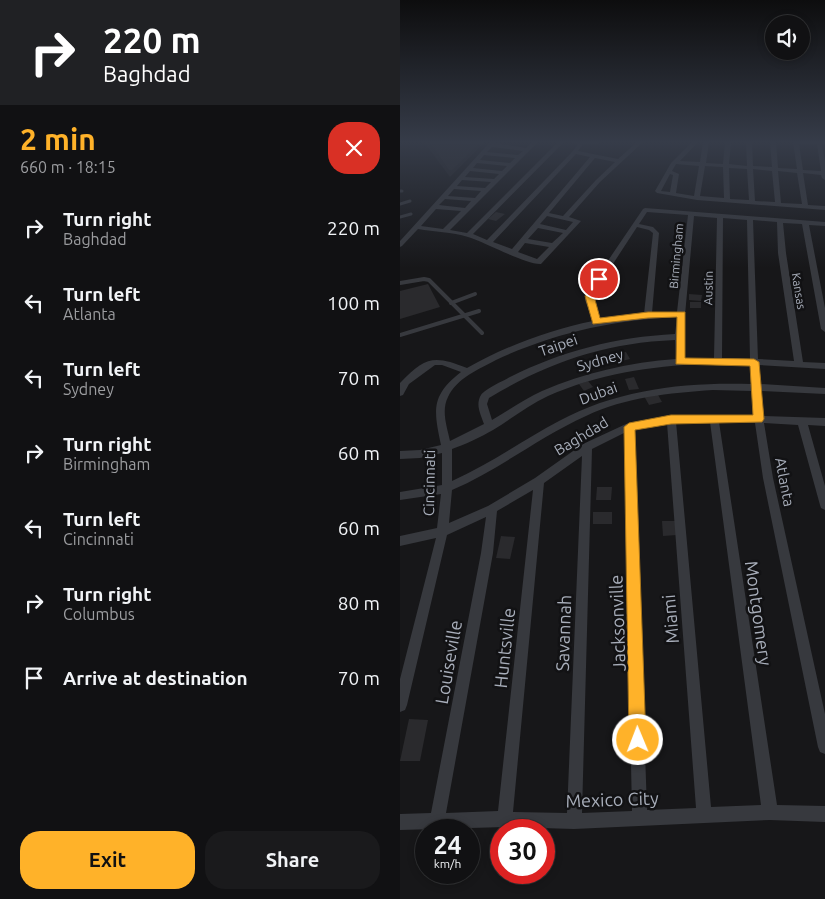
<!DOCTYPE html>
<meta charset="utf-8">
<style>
:root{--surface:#111113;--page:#1a1a1c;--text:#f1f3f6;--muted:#9c9da0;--line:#303133;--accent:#ffb229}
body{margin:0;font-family:Ubuntu,sans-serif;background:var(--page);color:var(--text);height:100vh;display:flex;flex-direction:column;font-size:19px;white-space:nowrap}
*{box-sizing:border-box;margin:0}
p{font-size:16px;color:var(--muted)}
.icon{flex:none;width:28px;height:28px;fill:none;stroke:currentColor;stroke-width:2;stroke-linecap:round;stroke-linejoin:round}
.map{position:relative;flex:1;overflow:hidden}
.drawer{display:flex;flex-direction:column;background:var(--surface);width:400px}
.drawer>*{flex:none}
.top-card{background:#202124;color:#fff;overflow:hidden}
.buttons{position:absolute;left:365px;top:15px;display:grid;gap:10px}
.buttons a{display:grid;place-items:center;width:45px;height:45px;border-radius:50%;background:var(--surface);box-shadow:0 2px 8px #0003,0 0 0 1px var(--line);font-size:25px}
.speed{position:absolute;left:15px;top:819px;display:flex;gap:10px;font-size:25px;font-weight:700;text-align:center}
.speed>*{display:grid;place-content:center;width:65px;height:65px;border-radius:50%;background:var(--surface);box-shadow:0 2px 8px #0003,0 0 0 1px var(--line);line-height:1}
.speed small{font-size:12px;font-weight:400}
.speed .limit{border:8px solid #d22;background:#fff;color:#111}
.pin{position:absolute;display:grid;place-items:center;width:42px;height:42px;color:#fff;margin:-21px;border:2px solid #fff;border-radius:50%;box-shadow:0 1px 5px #0007}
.me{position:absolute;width:55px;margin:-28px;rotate:359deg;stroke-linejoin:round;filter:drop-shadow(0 0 4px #0008)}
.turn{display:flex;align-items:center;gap:18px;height:105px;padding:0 20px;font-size:22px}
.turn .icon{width:65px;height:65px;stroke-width:2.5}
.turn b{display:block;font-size:35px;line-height:42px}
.round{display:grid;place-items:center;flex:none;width:52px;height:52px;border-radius:20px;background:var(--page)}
.summary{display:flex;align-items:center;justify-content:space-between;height:85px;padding:0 20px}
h1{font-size:30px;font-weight:600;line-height:38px;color:var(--accent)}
.button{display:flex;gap:10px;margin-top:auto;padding:10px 20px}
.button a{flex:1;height:58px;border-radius:20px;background:var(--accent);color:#111;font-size:20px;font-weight:600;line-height:58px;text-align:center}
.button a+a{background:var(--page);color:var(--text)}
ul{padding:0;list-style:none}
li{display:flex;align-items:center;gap:15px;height:75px;padding:0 20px}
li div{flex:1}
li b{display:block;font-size:19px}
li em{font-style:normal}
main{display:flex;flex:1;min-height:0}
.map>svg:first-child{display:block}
</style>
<main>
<section class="drawer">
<div class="top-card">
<div class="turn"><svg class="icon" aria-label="right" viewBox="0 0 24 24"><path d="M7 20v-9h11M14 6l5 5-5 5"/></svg><div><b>220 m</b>Baghdad</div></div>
</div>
<div class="summary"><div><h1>2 min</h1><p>660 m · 18:15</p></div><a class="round" style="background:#d93025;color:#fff"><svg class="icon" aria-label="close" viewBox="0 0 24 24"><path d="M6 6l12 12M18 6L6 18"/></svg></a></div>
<ul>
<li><svg class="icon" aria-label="right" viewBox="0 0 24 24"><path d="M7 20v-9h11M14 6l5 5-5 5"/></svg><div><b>Turn right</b><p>Baghdad</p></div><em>220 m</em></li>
<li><svg class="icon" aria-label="left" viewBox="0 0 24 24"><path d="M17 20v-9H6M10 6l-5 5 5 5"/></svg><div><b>Turn left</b><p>Atlanta</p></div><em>100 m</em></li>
<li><svg class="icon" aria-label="left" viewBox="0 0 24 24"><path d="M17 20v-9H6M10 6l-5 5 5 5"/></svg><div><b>Turn left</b><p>Sydney</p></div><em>70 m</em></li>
<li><svg class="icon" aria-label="right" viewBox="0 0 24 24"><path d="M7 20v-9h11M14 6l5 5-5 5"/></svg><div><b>Turn right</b><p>Birmingham</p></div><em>60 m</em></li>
<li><svg class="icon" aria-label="left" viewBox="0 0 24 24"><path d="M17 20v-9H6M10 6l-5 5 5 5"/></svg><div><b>Turn left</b><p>Cincinnati</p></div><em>60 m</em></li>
<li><svg class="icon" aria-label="right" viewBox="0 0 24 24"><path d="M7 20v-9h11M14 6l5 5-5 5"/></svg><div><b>Turn right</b><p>Columbus</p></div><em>80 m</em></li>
<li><svg class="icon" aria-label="arrive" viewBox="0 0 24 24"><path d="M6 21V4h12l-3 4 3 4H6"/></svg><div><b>Arrive at destination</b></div><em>70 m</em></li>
</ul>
<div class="button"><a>Exit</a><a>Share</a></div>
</section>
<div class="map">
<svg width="425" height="899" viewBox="0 0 425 899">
<rect width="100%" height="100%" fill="#171719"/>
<path fill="#232326" d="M24 142H85L50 177Z"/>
<g fill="#2a2a2d">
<path d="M30 142H80L52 170H49Z"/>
<path d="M96 212 105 214 96 221 88 219Z"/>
<path d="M28 284 40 307 0 319V291Z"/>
<path d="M289 294 302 295 301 301 289 300Z"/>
<rect x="290" y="302" width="11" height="6"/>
<path d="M226 352 230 359 218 362 215 354Z"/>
<path d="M234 377 239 389 229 390 225 379Z"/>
<path d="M188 381 193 387 184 391 179 384Z"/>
<path d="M257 393 262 402 249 405 244 396Z"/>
<path d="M197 487H212L211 500H196Z"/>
<rect x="193" y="512" width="19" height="12"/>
<path d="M262 521H275L277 535 263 536Z"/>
<path d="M101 536 115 537 110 559 96 558Z"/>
<path d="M9 719 28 720 20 761H0Z"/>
</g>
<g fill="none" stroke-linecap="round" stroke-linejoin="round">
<g stroke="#37393e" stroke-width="3">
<path d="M0 191H2"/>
<path d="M0 204 10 201"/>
<path d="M0 217 11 214"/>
</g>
<g stroke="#37393e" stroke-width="4">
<path d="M0 283 24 279 29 280 82 333"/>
<path d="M51 303 75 294"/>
<path d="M0 335 79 311"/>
</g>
<g fill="#37393e" fill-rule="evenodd">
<path d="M90 142 126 148 132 142H138L50 230 67 233 158 142H164L73 234 87 240 173 151 178 144 169 142H200L197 144H183L178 151 218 159 237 142H243L200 182 169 217 181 221 141 264C126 265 85 242 68 237 52 232 34 232 18 229L2 246 0 247V241ZM92 147 123 151 118 155 87 152ZM176 154 190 157 112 249 93 242ZM84 155 115 158 110 163 80 160ZM195 158 215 162 196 180 163 216 149 213ZM77 163 107 166 102 171 73 168ZM70 171 99 174 94 179 65 177ZM62 180 91 182 85 188 57 186ZM54 189 81 191 75 198 48 196ZM45 199 71 201 65 208 39 205ZM36 209 61 211 43 229 21 226ZM147 216 173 222 166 230 140 224ZM138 228 163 233 152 243 128 239ZM125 243 149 247 137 259 118 252Z"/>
<path d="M292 142H298L280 161 300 162 303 142H309L306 163 323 164 325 142H331L329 164 347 166 346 142H352L353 166 372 167 370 142H376L378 168 397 169 393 142H425V144L422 145 425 161V180L422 178 421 175 403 173 408 205 425 206V210L297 200 257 193 255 191 271 163ZM399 144H417L421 171 403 170ZM276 164 299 166 294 196 276 193 279 174 272 171ZM305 166 323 167 324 198 300 196ZM329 168 347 169 349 200 330 199ZM353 169 372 171 375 202 355 201ZM378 171 397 173 402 204 381 203ZM270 174 273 175 270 192 261 191Z"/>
<path d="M245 208 425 222V226L409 225 425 308V332L421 329 402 224 383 223 386 253 403 362 425 363V369L359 365 360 384 425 388V394L361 391 364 416 425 418V426L408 425 425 486V510L421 508 420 505 398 425 364 423 373 478 425 714V754L420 752 418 747 363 478 355 423 319 422 377 805 425 806V822L370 820 174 829 105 827 0 830V814L31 813 81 553 86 517 47 535 7 705 5 710 0 712V679L36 538 0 546V536L37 528 41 494 0 500V492L42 485V453L20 458 0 459V451L20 450 41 445C34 411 30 396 61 372L42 365H35L9 384 3 395 0 396V383C25 356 35 355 67 368 106 346 149 330 193 321L185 300 186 293 243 209ZM247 212 288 215 277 312 252 313 259 233 253 227 239 224ZM294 216 317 218 314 358 284 359 283 337ZM323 218 347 220 350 359 322 358ZM353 220 377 222 378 253 394 361 358 359ZM237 227 249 230 253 233 244 314 200 320 193 300 194 293ZM277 317 275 334C216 337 162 351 110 377 103 381 85 389 81 395 75 405 81 415 84 424L50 441C47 427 41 411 48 397 57 378 79 369 96 360 154 333 213 320 277 317ZM275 340 276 359C230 362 184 373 142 391 125 399 109 410 92 420L87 404 89 398C149 362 204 343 275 340ZM304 364 350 365 351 384C285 382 218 389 159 421 123 440 90 464 52 481V449C66 444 81 437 93 430 111 419 129 405 148 396 198 374 250 366 304 364ZM313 390 352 391 354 416 271 415 226 424 183 444 135 478 88 506 49 523 52 490C99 470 139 437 186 416 226 397 269 393 313 390ZM276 422H310L361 805 311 807ZM267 423 296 808 247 810 234 430ZM224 433 232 811 182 813 192 449ZM182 456 167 813 113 812 144 483ZM133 490 98 811 46 813 93 553 97 511Z"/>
</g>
</g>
<linearGradient id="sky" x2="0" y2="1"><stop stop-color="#0d0d0e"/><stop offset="0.53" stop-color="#363c49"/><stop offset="1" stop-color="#363c49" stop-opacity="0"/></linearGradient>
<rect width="425" height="268" fill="url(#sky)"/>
<path fill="#ffb229" stroke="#a6741b" d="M196 278 204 279 194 296 200 318 248 312H285V358L354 359 359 362 364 419 362 422 271 424 235 430 246 740 243 746 238 749 232 746 229 740 224 427 229 423 271 415H353L350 366 276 364 277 317 248 318 193 324 185 296Z"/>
<g text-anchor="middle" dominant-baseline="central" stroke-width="5" stroke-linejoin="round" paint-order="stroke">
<g font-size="12" fill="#a8aeba" stroke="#121214">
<text transform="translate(276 256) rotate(-85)">Birmingham</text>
<text transform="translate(308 288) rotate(-89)">Austin</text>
<text transform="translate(399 291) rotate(81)">Kansas</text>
</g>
<g font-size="15" fill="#a8aeba" stroke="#121214">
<text transform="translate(158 345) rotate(-19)">Taipei</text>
<text transform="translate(200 360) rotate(-16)">Sydney</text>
<text transform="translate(198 393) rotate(-20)">Dubai</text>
<text transform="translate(181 436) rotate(-31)">Baghdad</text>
<text transform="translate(385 482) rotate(79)">Atlanta</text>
<text transform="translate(29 483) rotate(-89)">Cincinnati</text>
</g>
<g font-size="18" fill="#a8aeba" stroke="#121214">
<text transform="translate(359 613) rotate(82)">Montgomery</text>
<text transform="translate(270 619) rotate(-95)">Miami</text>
<text transform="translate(217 623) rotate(-92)">Jacksonville</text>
<text transform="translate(163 633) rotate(-88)">Savannah</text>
<text transform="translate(104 648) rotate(-84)">Huntsville</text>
<text transform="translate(48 662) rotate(-80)">Louiseville</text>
<text transform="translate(212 799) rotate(-2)">Mexico City</text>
</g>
</g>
</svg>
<div class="buttons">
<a><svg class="icon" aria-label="sound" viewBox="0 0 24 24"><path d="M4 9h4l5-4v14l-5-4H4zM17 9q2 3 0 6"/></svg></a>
</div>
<div class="speed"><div>24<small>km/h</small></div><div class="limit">30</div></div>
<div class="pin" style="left:199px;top:279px;background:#d93025"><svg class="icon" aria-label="arrive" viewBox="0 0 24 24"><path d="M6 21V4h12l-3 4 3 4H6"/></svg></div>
<svg class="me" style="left:238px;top:740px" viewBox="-20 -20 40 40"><circle r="17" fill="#ffb229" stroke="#fff" stroke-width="3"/><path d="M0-11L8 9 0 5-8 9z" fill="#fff"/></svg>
</div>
</main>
